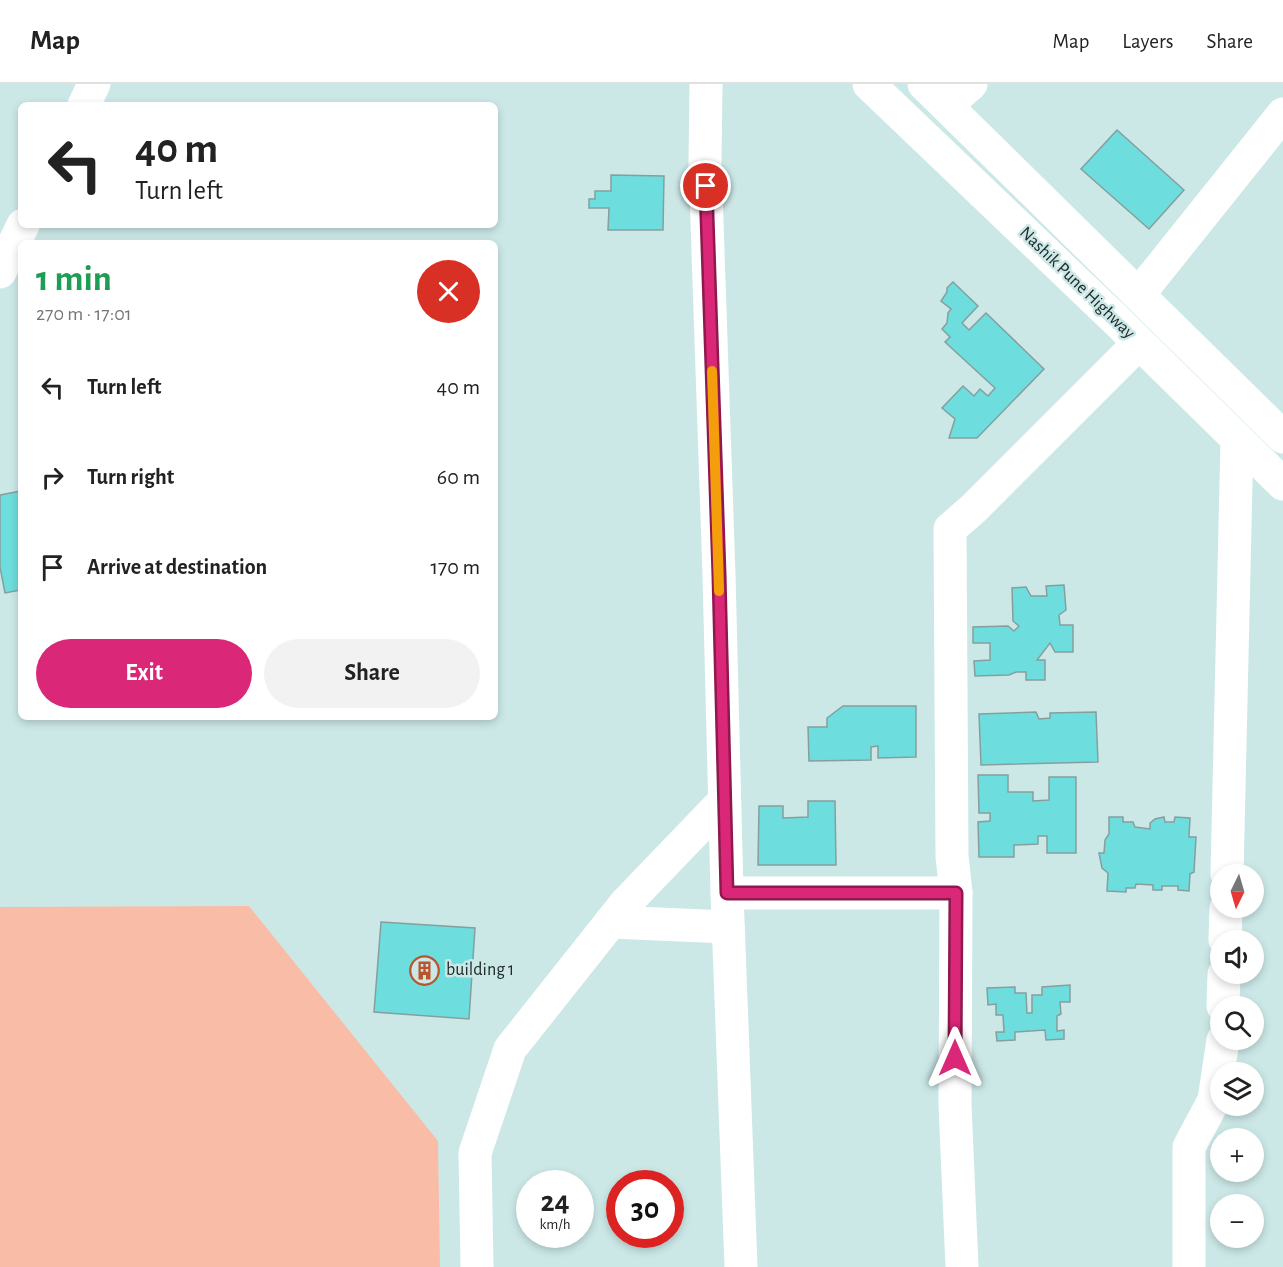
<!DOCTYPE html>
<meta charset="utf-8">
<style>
:root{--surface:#fff;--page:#f2f2f2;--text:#222;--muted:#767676;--line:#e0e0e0;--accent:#db2777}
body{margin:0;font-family:"Alegreya Sans",sans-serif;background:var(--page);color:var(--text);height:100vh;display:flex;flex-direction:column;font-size:22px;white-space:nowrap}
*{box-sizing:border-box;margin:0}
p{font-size:20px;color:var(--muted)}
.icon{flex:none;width:33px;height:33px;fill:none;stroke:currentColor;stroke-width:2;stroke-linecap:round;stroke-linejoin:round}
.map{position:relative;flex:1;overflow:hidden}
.side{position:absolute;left:18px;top:156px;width:480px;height:480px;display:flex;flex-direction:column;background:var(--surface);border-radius:9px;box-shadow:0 3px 9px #0003}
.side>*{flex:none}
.banner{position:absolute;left:18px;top:18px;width:480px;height:126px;border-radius:9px;box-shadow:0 3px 9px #0003;background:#fff;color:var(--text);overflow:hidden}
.needle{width:39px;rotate:185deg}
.tools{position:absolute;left:1210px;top:780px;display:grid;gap:12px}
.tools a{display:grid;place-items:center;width:54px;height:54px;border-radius:50%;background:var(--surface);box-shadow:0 3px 9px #0003;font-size:30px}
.speed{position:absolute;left:516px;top:1086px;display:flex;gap:12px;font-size:30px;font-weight:700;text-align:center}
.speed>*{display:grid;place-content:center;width:78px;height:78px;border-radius:50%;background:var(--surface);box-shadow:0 3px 9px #0003;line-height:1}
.speed small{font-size:15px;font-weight:400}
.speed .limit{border:9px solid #d22;background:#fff;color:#111}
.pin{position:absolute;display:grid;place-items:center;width:51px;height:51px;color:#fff;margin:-26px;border:3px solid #fff;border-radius:50%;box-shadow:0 2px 6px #0007}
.me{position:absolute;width:66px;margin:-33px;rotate:0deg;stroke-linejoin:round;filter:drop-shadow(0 0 4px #0008)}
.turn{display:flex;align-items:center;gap:21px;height:126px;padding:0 18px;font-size:27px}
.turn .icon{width:78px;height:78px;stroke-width:2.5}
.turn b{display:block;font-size:42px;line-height:51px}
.round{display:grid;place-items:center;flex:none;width:63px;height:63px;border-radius:32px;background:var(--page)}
.headline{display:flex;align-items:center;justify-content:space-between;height:102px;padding:0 18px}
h1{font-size:36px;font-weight:700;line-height:45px;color:#1e9e55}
.button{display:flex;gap:12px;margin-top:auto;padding:12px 18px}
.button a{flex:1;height:69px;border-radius:36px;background:var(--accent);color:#fff;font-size:24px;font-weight:700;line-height:69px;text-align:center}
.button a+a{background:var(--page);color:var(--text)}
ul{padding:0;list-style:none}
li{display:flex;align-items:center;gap:18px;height:90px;padding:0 18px}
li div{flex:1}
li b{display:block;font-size:22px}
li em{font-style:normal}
header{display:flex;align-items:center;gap:36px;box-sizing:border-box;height:84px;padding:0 30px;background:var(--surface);border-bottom:2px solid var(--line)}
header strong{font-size:28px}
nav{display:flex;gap:33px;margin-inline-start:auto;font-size:21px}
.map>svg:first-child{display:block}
</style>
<header>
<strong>Map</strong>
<nav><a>Map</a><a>Layers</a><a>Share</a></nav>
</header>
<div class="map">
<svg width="1283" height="1183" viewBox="0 0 1283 1183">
<rect width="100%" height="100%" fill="#cbe8e7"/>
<path fill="#f9bda7" d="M249 822 438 1057 440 1183H0V823Z"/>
<g fill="#6ddedd" stroke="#859f9f" stroke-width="1.5">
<path d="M1117 46 1184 106 1149 145 1081 85Z"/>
<path d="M611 91 664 92 663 146H608L609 124H589V115H595V107H611Z"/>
<path d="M953 198 978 222 962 239 969 246 986 229 1044 285 977 354H949L955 335 942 324 963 302 974 312 980 305 988 312 995 304 945 258 950 253 942 245 947 239 948 229 951 225 941 217 947 208V204Z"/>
<path d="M21 407V506L5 509 0 483V411Z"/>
<path d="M1064 501 1066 526 1059 531 1060 541H1073V568H1055L1050 559 1037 576H1045V596H1026V588H1016L1009 591 975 592 974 577 990 576V559H973V543L1008 542 1014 547 1019 542 1013 537 1012 504 1026 503 1031 512H1047L1046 502Z"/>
<path d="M843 622H916V673L878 674V662L871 663V676L809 677 808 643H827V634Z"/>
<path d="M1036 628 1039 635 1050 634V629L1096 628 1098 678 981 681 979 630Z"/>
<path d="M978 691H1008V708H1033V717L1049 716V693H1076V769H1047V752H1038V760L1014 761V773H979L978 738 990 737V729H979Z"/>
<path d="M808 717H835L836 781H758L759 722H783V734L808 733Z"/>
<path d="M1109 733H1123V738H1133L1135 743 1150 745V739L1155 735 1164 733 1165 738H1174L1175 733 1190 734 1189 753H1196L1194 788 1190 790 1189 807 1178 806V802H1162V806H1153V801L1136 800 1135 804H1126V808L1107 807 1108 789 1102 784 1099 769H1104L1105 756 1109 750Z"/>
<path d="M381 838 475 844 469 935 374 928Z"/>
<path d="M1070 901V918H1060L1061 930 1057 932V947L1064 946V955L1046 956 1045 946 1015 948V956L997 957 996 948H1004L1003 931H996V920L988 921 987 904 1015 903V909H1026L1027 929H1032V911H1042V903Z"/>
</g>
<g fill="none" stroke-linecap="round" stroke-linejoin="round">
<g stroke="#fff" stroke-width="33">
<path d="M706 0 705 79 719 491 727 809 741 1183"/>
<path d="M84 21 94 0"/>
<path d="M946 21 971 0"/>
<path d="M0 188 23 141"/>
<path d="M1139 210 1283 30"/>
<path d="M1227 790 1237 355"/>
<path d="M727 809H956"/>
<path d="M611 838 728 843"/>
<path d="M1225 856 1226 824"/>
<path d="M1223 922 1224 890"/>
<path d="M477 1183 475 1069 510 965 625 820 724 717"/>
<path d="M962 1183 955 1021 956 809 952 772 950 445 973 425 1139 259"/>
<path d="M1189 1183V1063L1214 1016 1223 956"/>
</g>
<g stroke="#fff" stroke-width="33">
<path d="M869 0 1115 235 1283 400"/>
<path d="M924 0 1283 353"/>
</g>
</g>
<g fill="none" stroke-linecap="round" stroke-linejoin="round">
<defs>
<path id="route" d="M706 102 719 491 727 809H956L955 974"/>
</defs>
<use href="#route" stroke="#8e194d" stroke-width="15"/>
<use href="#route" stroke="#db2777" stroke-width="10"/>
<path stroke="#f59e0b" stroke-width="10" d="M712 287 719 507"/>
</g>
<defs>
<symbol id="building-ring" viewBox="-11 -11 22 22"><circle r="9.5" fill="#cbe8e7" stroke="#bb542b" stroke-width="1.5"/><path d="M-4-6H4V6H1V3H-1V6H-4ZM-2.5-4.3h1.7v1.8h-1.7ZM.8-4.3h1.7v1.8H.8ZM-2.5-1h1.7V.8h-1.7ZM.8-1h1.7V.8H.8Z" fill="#bb542b"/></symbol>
</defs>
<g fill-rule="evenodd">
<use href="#building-ring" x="408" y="870" width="33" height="33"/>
</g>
<g text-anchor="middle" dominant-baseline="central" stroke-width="5" stroke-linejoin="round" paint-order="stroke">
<g font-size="18" fill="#202b2a" stroke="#cbe8e7">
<text transform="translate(1077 199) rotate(44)">Nashik Pune Highway</text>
</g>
<g font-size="18" fill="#202b2a" stroke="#cbe8e7" text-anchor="start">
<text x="446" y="886">building 1</text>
</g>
</g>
</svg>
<div class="tools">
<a><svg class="needle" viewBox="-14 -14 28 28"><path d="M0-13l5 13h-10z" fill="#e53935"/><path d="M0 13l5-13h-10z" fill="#767676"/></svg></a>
<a><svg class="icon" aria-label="sound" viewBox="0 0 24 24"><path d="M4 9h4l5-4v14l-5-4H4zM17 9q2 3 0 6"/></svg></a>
<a><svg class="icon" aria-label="search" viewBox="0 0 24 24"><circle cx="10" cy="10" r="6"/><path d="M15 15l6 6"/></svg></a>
<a><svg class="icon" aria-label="layers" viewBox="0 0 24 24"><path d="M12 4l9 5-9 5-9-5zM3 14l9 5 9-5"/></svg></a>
<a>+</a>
<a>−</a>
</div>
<div class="speed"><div>24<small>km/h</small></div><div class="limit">30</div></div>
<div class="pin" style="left:706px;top:102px;background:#d93025"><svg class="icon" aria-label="arrive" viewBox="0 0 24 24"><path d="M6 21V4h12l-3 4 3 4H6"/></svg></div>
<svg class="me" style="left:955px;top:974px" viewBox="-20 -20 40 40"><path d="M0-17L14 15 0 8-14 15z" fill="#db2777" stroke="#fff" stroke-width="4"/></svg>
<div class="banner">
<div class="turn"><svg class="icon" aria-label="left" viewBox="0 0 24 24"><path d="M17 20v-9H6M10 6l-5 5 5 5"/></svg><div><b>40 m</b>Turn left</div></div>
</div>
<section class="side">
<div class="headline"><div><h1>1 min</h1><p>270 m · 17:01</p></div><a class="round" style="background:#d93025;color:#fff"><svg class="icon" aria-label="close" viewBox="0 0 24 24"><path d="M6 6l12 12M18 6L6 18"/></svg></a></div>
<ul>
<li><svg class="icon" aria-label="left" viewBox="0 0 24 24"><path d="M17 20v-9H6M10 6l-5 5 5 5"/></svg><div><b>Turn left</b></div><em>40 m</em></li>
<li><svg class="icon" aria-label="right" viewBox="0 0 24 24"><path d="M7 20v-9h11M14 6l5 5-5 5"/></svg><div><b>Turn right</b></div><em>60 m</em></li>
<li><svg class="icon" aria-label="arrive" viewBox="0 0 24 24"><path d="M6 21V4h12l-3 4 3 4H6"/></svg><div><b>Arrive at destination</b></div><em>170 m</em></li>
</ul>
<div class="button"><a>Exit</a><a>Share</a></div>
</section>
</div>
